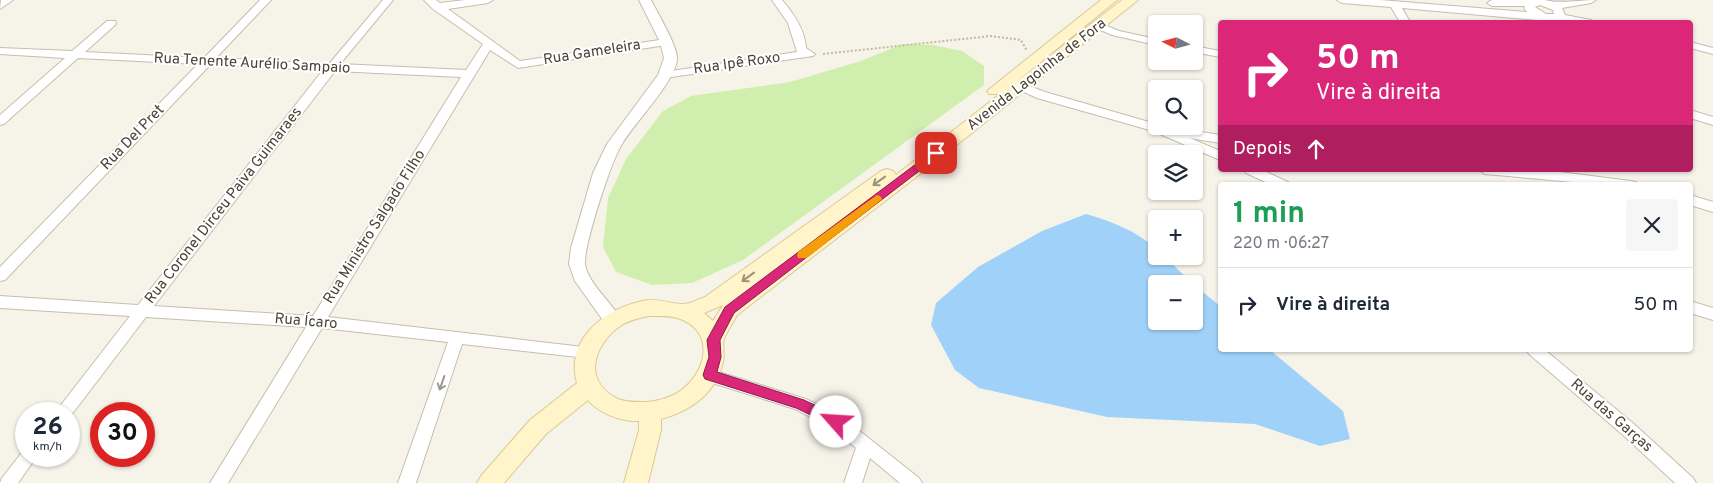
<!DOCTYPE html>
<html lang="pt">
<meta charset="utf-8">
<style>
:root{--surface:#fff;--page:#f6f6f7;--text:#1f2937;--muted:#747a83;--line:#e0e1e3}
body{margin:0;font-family:Overpass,sans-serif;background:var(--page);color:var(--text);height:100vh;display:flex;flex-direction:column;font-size:19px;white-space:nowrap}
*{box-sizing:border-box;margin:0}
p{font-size:16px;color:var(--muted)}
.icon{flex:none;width:28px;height:28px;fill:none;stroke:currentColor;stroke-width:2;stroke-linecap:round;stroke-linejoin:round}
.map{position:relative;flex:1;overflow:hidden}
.panel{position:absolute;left:1218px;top:182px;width:475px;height:170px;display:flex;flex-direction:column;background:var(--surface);border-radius:5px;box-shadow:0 1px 4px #0004}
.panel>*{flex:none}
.guide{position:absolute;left:1218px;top:20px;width:475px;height:152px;border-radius:5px;box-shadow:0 1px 4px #0004;background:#db2777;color:#fff;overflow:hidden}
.needle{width:32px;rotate:276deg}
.buttons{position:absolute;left:1148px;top:15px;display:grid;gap:10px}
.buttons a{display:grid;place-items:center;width:55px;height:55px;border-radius:5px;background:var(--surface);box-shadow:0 1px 4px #0004;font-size:25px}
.speed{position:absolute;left:15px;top:402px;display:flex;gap:10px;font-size:25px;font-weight:700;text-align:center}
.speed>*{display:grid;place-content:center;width:65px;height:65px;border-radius:50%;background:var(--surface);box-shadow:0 1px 4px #0004;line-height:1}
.speed small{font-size:12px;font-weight:400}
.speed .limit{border:8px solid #d22;background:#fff;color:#111}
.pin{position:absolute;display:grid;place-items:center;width:42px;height:42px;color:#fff;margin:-21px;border-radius:10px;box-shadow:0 2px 8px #0006}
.me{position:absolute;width:55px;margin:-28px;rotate:296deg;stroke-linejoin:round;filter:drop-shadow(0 0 4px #0008)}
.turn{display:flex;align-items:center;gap:18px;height:105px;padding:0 15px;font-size:22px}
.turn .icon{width:65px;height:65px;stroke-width:2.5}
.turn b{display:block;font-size:35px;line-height:42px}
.then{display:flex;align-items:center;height:48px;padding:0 15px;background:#0003;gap:10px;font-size:19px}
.round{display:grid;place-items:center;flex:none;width:52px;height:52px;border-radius:5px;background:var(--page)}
.summary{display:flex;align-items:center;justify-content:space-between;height:85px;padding:0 15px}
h1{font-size:30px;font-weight:700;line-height:38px;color:#1e9e55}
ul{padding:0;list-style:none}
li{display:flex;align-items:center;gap:15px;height:75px;padding:0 15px;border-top:1px solid var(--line)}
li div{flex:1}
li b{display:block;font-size:19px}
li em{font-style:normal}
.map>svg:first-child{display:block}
</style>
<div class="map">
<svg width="1713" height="483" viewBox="0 0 1713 483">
<rect width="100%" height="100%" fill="#f6f3e9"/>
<path fill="#d0efae" d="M902 44 933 45 962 51 984 66V85L743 260 692 283 652 285 616 272 603 247 608 198 626 159 663 111 691 96 790 82 861 61Z"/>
<path fill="#a0d2f9" d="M1086 214C1111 221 1137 231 1156 249V256H1164L1193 284H1156V321H1194V285L1220 306V350H1270L1343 411 1350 439 1320 446 1255 424 1107 417 979 388 955 370 931 325 936 303 978 267 1042 231Z"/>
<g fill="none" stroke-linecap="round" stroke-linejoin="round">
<defs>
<g id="minor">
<path d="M1 0H13L0 9Z"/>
<path d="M260 0H271L216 58 329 64 383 0H393L340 64 466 70 483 44 433 9 424 0H436L440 3 465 0H493L488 3 448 9 520 61 666 39 671 42 666 45 518 68 490 50 328 317 592 348 595 352 592 356 587 358 462 344 416 483H398L448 342 322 328 228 483H210L306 327 146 317 69 418V414H54L130 316 0 308V296L138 305 323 70 210 65 5 280 0 281V267L198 64 78 58 4 124 0 125V115L65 58 0 54V48L72 51 107 21H115L116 23 115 25 85 52 204 58ZM335 71 461 77 313 316 154 306Z"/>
<path d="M772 0H782C794 14 805 30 806 48L815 54 813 56 665 78 659 75 665 72 797 52 788 23Z"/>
<path d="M1337 0H1380L1527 12 1524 8 1525 6H1492L1487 3 1492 0H1545C1557 4 1582 0 1596 0L1591 3 1562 8 1565 15 1591 20 1592 22 1548 21 1402 8 1410 22H1400L1391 7 1342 3ZM1540 5 1553 10 1554 14H1546L1535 7Z"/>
<path d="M1100 23 1119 31 1156 39V45L1112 35 1096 28 1095 26Z"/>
<path d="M1690 42 1713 48V54L1690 48Z"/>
<path d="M1194 46 1220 51V57L1194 52Z"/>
<path d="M1009 78 1045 92 1156 124V126H1164L1173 130 1178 128 1220 135V143L1190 138 1220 151V160L1153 131 1037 98 1005 83 1003 81 1005 79Z"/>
<path d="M1690 110 1713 117V125L1690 118Z"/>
<path d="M1245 170H1262L1288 182 1289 185H1272L1246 173Z"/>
<path d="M1479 170H1544L1631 181 1636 182 1637 185C1587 185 1536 178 1485 174Z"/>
<path d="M1690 195 1713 202V212L1690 205Z"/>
<path d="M1690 301 1713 308V320L1690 313Z"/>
<path d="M1526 350H1545L1635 425 1693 478 1696 483H1675L1623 435 1529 354Z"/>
<path d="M709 369 806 399 842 417 919 478 922 483H900L870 458 862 483H844L856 448 830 427 795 409 703 380 701 375 703 370Z"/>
<path d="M26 450V456H37L18 483H0L2 478 23 451Z"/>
</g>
<path id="tertiary" d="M639 0H651C657 12 678 47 677 59 676 81 634 123 622 144 611 161 584 245 585 264 587 282 613 304 622 321L619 326 613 328 607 326 575 281 569 264 571 248 593 173 607 144 658 75 664 58 660 42Z"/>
<path id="secondary" d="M1101 0H1117L1006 90 1122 0H1138L928 168 737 315C733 323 727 331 724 339 722 345 725 355 723 362 716 393 691 411 661 419V430L648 483H624L639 430V421C622 422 598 413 588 400L546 434 504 483H477L481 476 530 420 577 383C564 338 608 306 648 300 660 299 671 304 683 304 690 304 699 299 705 297L881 171 887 169 893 171 896 175 1000 94H989L987 91ZM723 305 713 321 704 313ZM649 316C660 316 673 315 683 320 716 335 705 374 680 391 670 398 660 400 648 402 638 402 628 403 618 399 582 381 593 346 620 326 629 320 639 318 649 316Z"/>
</defs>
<use href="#minor" stroke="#c6bead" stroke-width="2"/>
<use href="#tertiary" stroke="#c6bead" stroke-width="2"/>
<use href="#secondary" stroke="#dbca94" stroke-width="2"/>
<path stroke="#c7b89a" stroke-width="2" stroke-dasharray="2 2" stroke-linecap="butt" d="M823 54 991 36 1021 40 1027 51"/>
<use href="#minor" fill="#fff" fill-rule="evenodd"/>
<use href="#tertiary" fill="#fff" fill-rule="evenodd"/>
<use href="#secondary" fill="#fff4ca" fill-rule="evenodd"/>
</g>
<defs><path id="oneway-shaft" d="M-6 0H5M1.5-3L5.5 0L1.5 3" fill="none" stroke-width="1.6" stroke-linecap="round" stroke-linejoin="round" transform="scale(1.25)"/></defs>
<g stroke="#9c9379">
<use href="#oneway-shaft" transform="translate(879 181) rotate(144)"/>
<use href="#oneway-shaft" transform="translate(748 277) rotate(144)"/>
</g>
<use stroke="#9c9890" href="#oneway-shaft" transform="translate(442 383) rotate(109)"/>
<path fill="#db2777" stroke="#8e194d" d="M936 149 940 150 942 153 940 155 734 313 720 340 721 357 717 372 804 400 840 417 842 422 840 426 836 427 796 408 705 379 703 375 709 357 707 340 725 307Z"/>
<path fill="#f59e0b" d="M877 195 880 196 882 199 880 201 807 258H798L797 255 798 252Z"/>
<g text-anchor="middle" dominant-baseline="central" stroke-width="4" stroke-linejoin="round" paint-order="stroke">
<g font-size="15" fill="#4b4436" stroke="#fff">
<text transform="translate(592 53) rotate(-9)">Rua Gameleira</text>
<text transform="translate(252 64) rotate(3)">Rua Tenente Aurélio Sampaio</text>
<text transform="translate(737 64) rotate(-8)">Rua Ipê Roxo</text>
<text transform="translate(1037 75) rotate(-38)">Avenida Lagoinha de Fora</text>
<text transform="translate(133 138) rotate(-46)">Rua Del Pret</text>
<text transform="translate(224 206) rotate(-52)">Rua Coronel Dirceu Paiva Guimaraes</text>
<text transform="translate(375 227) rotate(-58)">Rua Ministro Salgado Filho</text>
<text transform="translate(306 322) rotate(5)">Rua Ícaro</text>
<text transform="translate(1611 416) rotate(41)">Rua das Garças</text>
</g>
</g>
</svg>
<div class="buttons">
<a><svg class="needle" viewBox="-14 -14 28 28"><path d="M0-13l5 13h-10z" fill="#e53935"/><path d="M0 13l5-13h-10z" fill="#747a83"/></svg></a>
<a><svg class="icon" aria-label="search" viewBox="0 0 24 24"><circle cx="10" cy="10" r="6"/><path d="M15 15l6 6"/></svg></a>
<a><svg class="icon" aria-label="layers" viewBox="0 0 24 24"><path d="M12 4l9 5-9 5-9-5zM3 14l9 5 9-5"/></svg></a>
<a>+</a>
<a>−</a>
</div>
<div class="speed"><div>26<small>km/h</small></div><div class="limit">30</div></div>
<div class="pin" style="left:936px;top:153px;background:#d93025"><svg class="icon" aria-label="arrive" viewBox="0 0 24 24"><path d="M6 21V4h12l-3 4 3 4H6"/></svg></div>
<svg class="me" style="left:836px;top:422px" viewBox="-20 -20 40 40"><circle r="19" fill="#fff"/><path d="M0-13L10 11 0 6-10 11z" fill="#db2777"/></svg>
<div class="guide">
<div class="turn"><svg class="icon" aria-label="right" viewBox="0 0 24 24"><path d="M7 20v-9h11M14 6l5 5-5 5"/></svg><div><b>50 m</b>Vire à direita</div></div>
<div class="then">Depois<svg class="icon" aria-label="ahead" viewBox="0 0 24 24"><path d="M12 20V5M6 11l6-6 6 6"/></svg></div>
</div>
<section class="panel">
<div class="summary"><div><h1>1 min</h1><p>220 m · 06:27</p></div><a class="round"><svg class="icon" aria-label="close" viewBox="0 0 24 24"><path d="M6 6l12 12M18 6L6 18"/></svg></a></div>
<ul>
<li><svg class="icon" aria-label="right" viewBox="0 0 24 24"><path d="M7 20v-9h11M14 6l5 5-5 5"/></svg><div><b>Vire à direita</b></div><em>50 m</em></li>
</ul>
</section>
</div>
